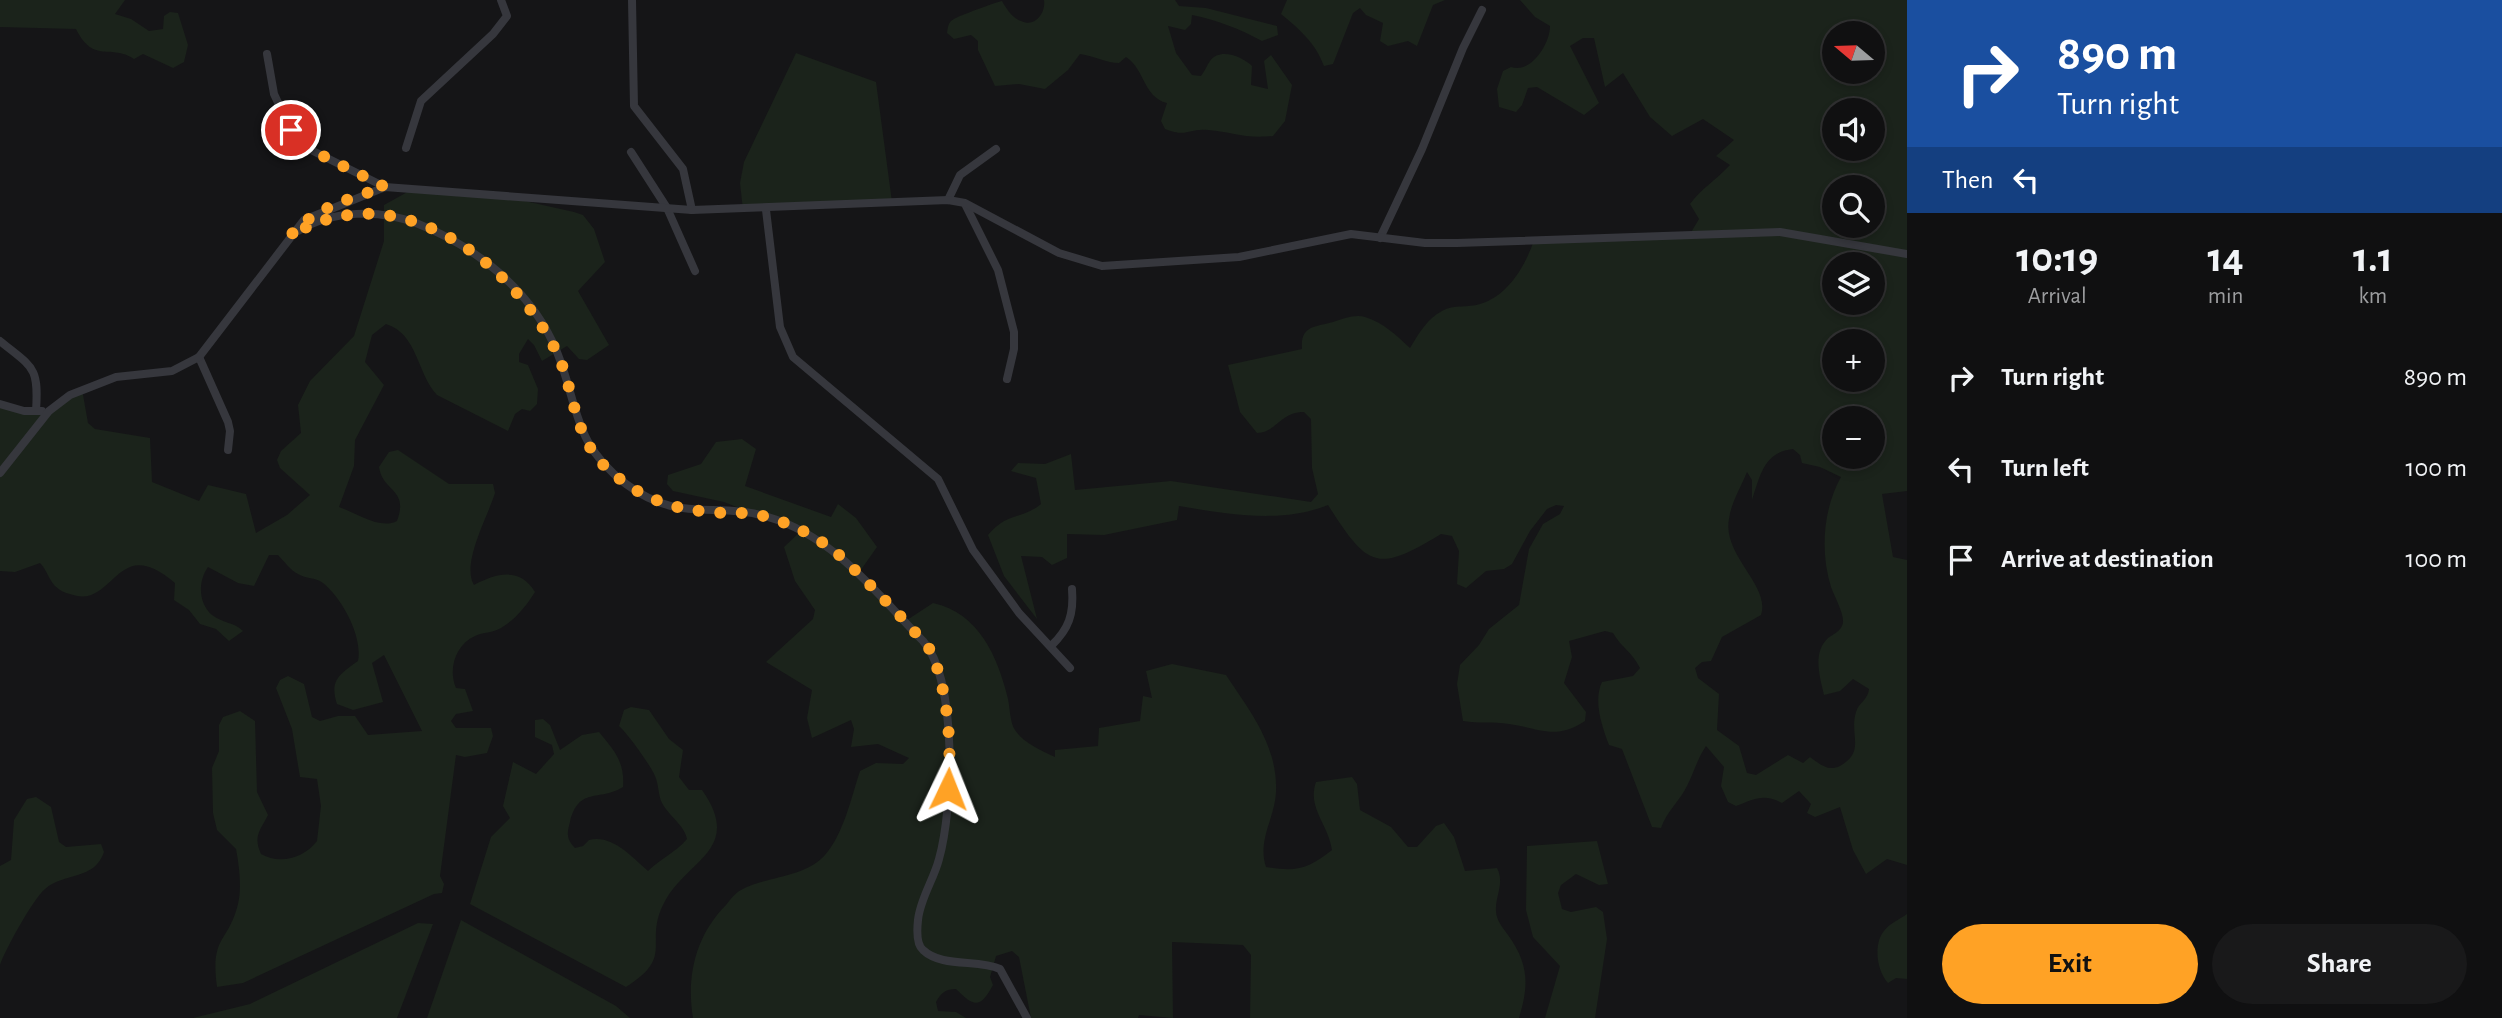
<!DOCTYPE html>
<meta charset="utf-8">
<style>
:root{--surface:#101011;--page:#19191a;--text:#f1f3f6;--muted:#9c9d9f;--line:#303031;--accent:#ffa225}
body{margin:0;font-family:"Alegreya Sans",sans-serif;background:var(--page);color:var(--text);height:100vh;display:flex;flex-direction:column;font-size:26px;white-space:nowrap}
*{box-sizing:border-box;margin:0}
p{font-size:23px;color:var(--muted)}
.icon{flex:none;width:38px;height:38px;fill:none;stroke:currentColor;stroke-width:2;stroke-linecap:round;stroke-linejoin:round}
.map{position:relative;flex:1;overflow:hidden}
.sheet{display:flex;flex-direction:column;background:var(--surface);width:595px}
.sheet>*{flex:none}
.banner{background:#1a4fa0;color:#fff;overflow:hidden}
.needle{width:46px;rotate:289deg}
.buttons{position:absolute;left:1822px;top:21px;display:grid;gap:14px}
.buttons a{display:grid;place-items:center;width:63px;height:63px;border-radius:50%;background:var(--surface);box-shadow:0 4px 10px #0003,0 0 0 2px var(--line);font-size:35px}
.pin{position:absolute;display:grid;place-items:center;width:60px;height:60px;color:#fff;margin:-30px;border:4px solid #fff;border-radius:50%;box-shadow:0 2px 7px #0007}
.me{position:absolute;width:77px;margin:-38px;rotate:2deg;stroke-linejoin:round;filter:drop-shadow(0 0 5px #0008)}
.turn{display:flex;align-items:center;gap:24px;height:147px;padding:0 35px;font-size:32px}
.turn .icon{width:91px;height:91px;stroke-width:2.5}
.turn b{display:block;font-size:49px;line-height:60px}
.then{display:flex;align-items:center;height:66px;padding:0 35px;background:#0003;gap:14px;font-size:26px}
.eta{display:flex;justify-content:space-evenly;align-items:center;height:119px;text-align:center}
.eta b{font-size:42px;font-weight:600;line-height:49px}
.primary-button{display:flex;gap:14px;margin-top:auto;padding:14px 35px}
.primary-button a{flex:1;height:80px;border-radius:42px;background:var(--accent);color:#111;font-size:28px;font-weight:600;line-height:80px;text-align:center}
.primary-button a+a{background:var(--page);color:var(--text)}
ul{padding:0;list-style:none}
li{display:flex;align-items:center;gap:21px;height:91px;padding:0 35px}
li div{flex:1}
li b{display:block;font-size:26px}
li em{font-style:normal}
main{display:flex;flex:1;min-height:0}
.map>svg:first-child{display:block}
</style>
<main>
<div class="map">
<svg width="1907" height="1018" viewBox="0 0 1907 1018">
<rect width="100%" height="100%" fill="#151517"/>
<g fill="#1b231b" fill-rule="evenodd">
<path d="M0 0H125L115 14 131 19 149 31 163 29 164 16 170 12 178 13 188 45 184 62 173 68 143 54 134 59C111 43 94 65 76 29L0 27Z"/>
<path d="M1044 0H1175L1179 6 1206 8 1277 26 1278 35 1262 41C1240 29 1217 20 1192 15L1191 24 1185 30 1168 26 1176 53 1192 75 1201 76C1205 71 1207 65 1210 61 1220 47 1243 57 1252 66L1251 85 1268 89 1264 61 1271 55 1292 85 1285 121 1273 136C1244 139 1233 132 1208 130 1188 128 1188 138 1165 129L1161 121 1167 103C1143 97 1145 69 1126 57L1119 63C1107 63 1094 56 1080 54L1068 70 1045 89 1019 84 995 86 978 50V41L971 35 954 39 947 33C948 27 948 22 954 19 956 17 999 1 1002 1 1006 8 1012 18 1021 21 1035 28 1046 13 1044 0Z"/>
<path d="M1287 0H1445L1433 5 1417 46 1408 41 1388 46 1380 41 1383 23 1366 15 1360 8 1353 13 1333 64 1324 66C1315 42 1299 29 1281 14Z"/>
<path d="M1520 0H1907V491L1882 494 1893 557 1907 560V865L1887 859 1866 874 1853 850 1840 807 1815 817 1807 813 1811 804 1799 791 1782 803C1764 793 1754 799 1736 806L1728 802 1721 786 1724 767 1706 746C1697 759 1694 773 1687 786 1679 802 1667 811 1661 828L1652 827 1622 749 1609 745C1602 726 1593 701 1602 682L1633 676 1640 668C1632 652 1621 647 1613 633L1605 631 1569 641 1572 657 1564 683 1586 712 1585 721C1555 741 1539 728 1509 724 1493 721 1479 724 1463 721L1457 684 1460 665 1479 645 1489 629 1519 605 1529 549 1543 524 1560 514 1564 506 1556 505 1547 509 1530 531 1512 564 1504 569 1486 571 1466 588 1457 584 1459 551 1452 536 1441 534C1377 573 1368 568 1328 505 1282 524 1227 514 1179 506L1177 520 1104 535 1067 534V558L1052 565 1042 557 1021 556 1037 619 1004 576 988 535C1008 511 1022 520 1041 504L1036 478 1011 471 1018 463 1045 464 1071 454 1075 490 1171 481 1311 502 1318 494 1312 468 1311 419 1304 412C1280 412 1277 432 1257 433L1240 412 1228 365 1302 349C1300 325 1316 327 1333 322 1343 319 1355 314 1365 317 1384 323 1396 335 1410 348 1419 333 1427 319 1442 311 1454 304 1468 308 1480 304 1507 296 1524 268 1533 243L1690 234 1699 219 1690 204C1702 188 1716 180 1730 165L1716 156 1734 140 1703 119 1672 136 1650 117 1623 73 1605 87 1594 38H1583L1570 46 1599 103 1584 115 1537 87 1528 88 1522 105 1516 112 1499 107 1497 89 1503 71 1511 67C1530 74 1550 45 1550 26L1535 17ZM1834 33H1872V72H1834ZM1834 110H1872V149H1834ZM1834 187H1872V226H1834ZM1834 264H1872V303H1834ZM1834 341H1872V380H1834ZM1834 418H1872V457H1834ZM1793 449 1800 455 1802 463 1820 467 1841 477C1823 509 1820 552 1831 587 1835 598 1844 613 1843 623 1841 631 1834 634 1828 638 1812 653 1820 677 1824 695L1840 691 1853 679 1869 689C1868 700 1859 702 1856 712 1849 735 1866 751 1840 766 1828 772 1820 764 1810 757L1803 763 1788 755 1756 775 1747 773 1739 746 1717 730 1719 694 1698 678 1695 668 1702 662 1711 661 1722 637 1761 615C1771 586 1722 555 1729 519 1731 503 1741 487 1747 472L1752 480V500C1760 476 1764 452 1793 449Z"/>
<path d="M796 53 876 82 892 202 743 210 740 183 744 162Z"/>
<path d="M411 190 503 196 574 212 583 215 594 229 605 262 578 291 609 345 587 360 579 359 567 346 542 361 534 345 528 339 519 354V362L528 365 538 389 537 404 530 411 522 409 515 414 508 431 437 395C417 374 418 334 386 324L372 335 365 362 384 385 355 440 354 466 339 507C357 513 380 530 397 521 409 488 383 493 379 467L389 452 398 450 449 484H493L495 493C488 516 461 564 474 585 495 574 520 566 535 592 527 605 515 620 501 628 493 633 483 632 475 636 455 645 448 670 456 688L465 689 473 711 456 714 451 721 456 728H491L493 736 487 753 465 757 456 755 440 876 444 884 442 893 434 894 243 983 217 987C210 935 228 944 238 904 242 887 239 865 236 849L217 830 213 813 212 768 219 751V725L223 717 240 711 255 721 257 792 268 815C260 831 253 836 261 854 280 865 304 858 317 841L321 806 317 779 300 777 292 729 276 688 280 680 288 676 304 684 312 717 320 721 338 716H355L368 735 422 731 384 655 372 663 383 702 353 710 337 704C329 680 340 674 358 661 363 637 342 598 323 583 315 577 306 579 298 574 290 570 284 561 278 555H269L254 586 238 583 208 567C198 581 198 603 212 615 222 623 234 622 243 631L229 641 216 629 200 624 189 610 174 600 175 583C115 531 115 611 70 594 65 593 59 590 55 586 49 580 47 570 40 563L15 572 0 571V404L49 411 82 389 88 423 95 429 150 438 152 482 199 501 208 485 246 494 256 533 287 515 310 495 280 468 277 460 281 451 301 433 298 405 310 381 354 336 384 241V205Z"/>
<path d="M742 439 756 449 745 486 831 517 838 504 856 518 877 547 858 574 904 622 933 603C979 613 998 657 1008 699 1010 708 1010 723 1015 730 1023 743 1042 751 1055 757V750L1098 746 1099 728 1140 721 1143 696 1152 698 1146 671 1172 664 1226 675C1250 711 1278 746 1276 792 1275 818 1257 840 1266 867 1297 872 1308 869 1332 850 1328 823 1307 808 1316 782L1352 777 1357 784 1360 810 1391 827 1408 847H1417L1436 826 1444 823 1454 837 1465 871 1497 868C1505 883 1495 896 1496 911 1496 920 1503 928 1508 935 1529 964 1529 985 1519 1018H1250L1251 955 1243 945 1172 942 1173 1018 1139 1015 1138 1018H1031L1019 957 1012 951 996 956 990 977 993 985C980 1009 974 1007 956 989 945 989 941 993 936 1002L938 1011 956 1012 966 1018H693C686 976 696 935 726 905 730 900 735 893 741 890 766 876 805 878 825 855 844 833 851 798 860 771L876 763 903 764 909 758 878 744 851 747 854 729 851 720 812 738 807 718 812 690 766 662 813 619 815 610 795 581 784 547 800 532 724 502 673 491 667 484 668 475 701 464 716 442Z"/>
<path d="M631 707 649 710 669 739 683 750 679 777 689 790H702C745 851 684 860 663 905 644 944 675 956 626 987L470 904 491 837 510 818 503 806 513 762 536 774 554 754 552 745 535 737V720L543 719 550 725 560 750 582 735 599 732C614 750 625 762 623 787 599 802 579 786 570 822 567 833 566 839 575 848L583 846 589 840C612 834 632 857 648 871 660 859 675 853 687 839 685 826 669 816 662 803 658 795 659 785 655 776 651 766 628 734 619 726L624 710Z"/>
<path d="M36 797 51 807 59 842 66 847 101 844 104 852C94 881 64 872 45 889 33 899 5 950 0 965V866L11 860 14 820 27 799Z"/>
<path d="M1597 841 1608 884 1599 885 1576 874 1561 885 1558 893 1562 909 1571 912 1596 907 1603 912 1607 939 1595 1018H1545L1560 966 1533 937 1526 910 1527 846Z"/>
<path d="M1907 914V979L1896 978 1888 983C1877 971 1873 944 1884 931 1889 924 1900 919 1907 914Z"/>
<path d="M461 920 616 1006 630 1018H427Z"/>
<path d="M418 923 433 924 397 1018H193L250 1004Z"/>
</g>
<g fill="none" stroke-linecap="round" stroke-linejoin="round">
<g stroke="#36373d" stroke-width="8">
<path d="M632 0 634 106 683 169 692 210"/>
<path d="M267 54 274 94 291 130 307 148 385 187"/>
<path d="M406 148 421 101 493 34 507 16 501 0"/>
<path d="M631 152 667 208 695 271"/>
<path d="M948 200 960 175 996 149"/>
<path d="M965 204 998 270 1014 332V349L1007 379"/>
<path d="M766 210 780 327 793 357 938 479 973 550 1019 613 1070 668"/>
<path d="M298 231C333 210 379 209 416 223 475 246 532 290 557 352 579 407 573 444 626 484 679 524 715 501 768 517 834 536 877 594 923 641 958 681 953 810 939 859 934 879 920 899 918 920 917 929 916 944 923 950 942 968 978 959 1000 969L1027 1018"/>
<path d="M1380 238 1422 149 1463 48 1482 10"/>
<path d="M0 341C33 368 39 366 36 411"/>
<path d="M199 357 228 422 230 431 228 450"/>
<path d="M0 404 24 411H42"/>
<path d="M0 473 49 411 70 395 116 377 172 371 199 357 304 220 385 187 692 210 948 200 965 203 1059 253 1102 266 1239 257 1351 234 1425 243H1457L1780 232 1907 254"/>
<path d="M1051 646C1069 629 1074 614 1072 589"/>
</g>
</g>
<g fill="none" stroke-linecap="round" stroke-linejoin="round">
<path stroke="#ffa225" stroke-width="12" stroke-dasharray="0 21.6" d="M291 130 307 148 385 187C350 199 315 207 290 236 393 173 505 255 554 347 576 388 571 438 610 471 640 497 670 509 710 512 730 514 748 511 767 517 790 523 815 536 833 550 847 560 927 642 932 653 948 694 952 745 948 789"/>
</g>
</svg>
<div class="buttons">
<a><svg class="needle" viewBox="-14 -14 28 28"><path d="M0-13l5 13h-10z" fill="#e53935"/><path d="M0 13l5-13h-10z" fill="#9c9d9f"/></svg></a>
<a><svg class="icon" aria-label="sound" viewBox="0 0 24 24"><path d="M4 9h4l5-4v14l-5-4H4zM17 9q2 3 0 6"/></svg></a>
<a><svg class="icon" aria-label="search" viewBox="0 0 24 24"><circle cx="10" cy="10" r="6"/><path d="M15 15l6 6"/></svg></a>
<a><svg class="icon" aria-label="layers" viewBox="0 0 24 24"><path d="M12 4l9 5-9 5-9-5zM3 14l9 5 9-5"/></svg></a>
<a>+</a>
<a>−</a>
</div>
<div class="pin" style="left:291px;top:130px;background:#d93025"><svg class="icon" aria-label="arrive" viewBox="0 0 24 24"><path d="M6 21V4h12l-3 4 3 4H6"/></svg></div>
<svg class="me" style="left:948px;top:789px" viewBox="-20 -20 40 40"><path d="M0-17L14 15 0 8-14 15z" fill="#ffa225" stroke="#fff" stroke-width="4"/></svg>
</div>
<section class="sheet">
<div class="banner">
<div class="turn"><svg class="icon" aria-label="right" viewBox="0 0 24 24"><path d="M7 20v-9h11M14 6l5 5-5 5"/></svg><div><b>890 m</b>Turn right</div></div>
<div class="then">Then<svg class="icon" aria-label="left" viewBox="0 0 24 24"><path d="M17 20v-9H6M10 6l-5 5 5 5"/></svg></div>
</div>
<div class="eta">
<div><b>10:19</b><p>Arrival</p></div>
<div><b>14</b><p>min</p></div>
<div><b>1.1</b><p>km</p></div>
</div>
<ul>
<li><svg class="icon" aria-label="right" viewBox="0 0 24 24"><path d="M7 20v-9h11M14 6l5 5-5 5"/></svg><div><b>Turn right</b></div><em>890 m</em></li>
<li><svg class="icon" aria-label="left" viewBox="0 0 24 24"><path d="M17 20v-9H6M10 6l-5 5 5 5"/></svg><div><b>Turn left</b></div><em>100 m</em></li>
<li><svg class="icon" aria-label="arrive" viewBox="0 0 24 24"><path d="M6 21V4h12l-3 4 3 4H6"/></svg><div><b>Arrive at destination</b></div><em>100 m</em></li>
</ul>
<div class="primary-button"><a>Exit</a><a>Share</a></div>
</section>
</main>
